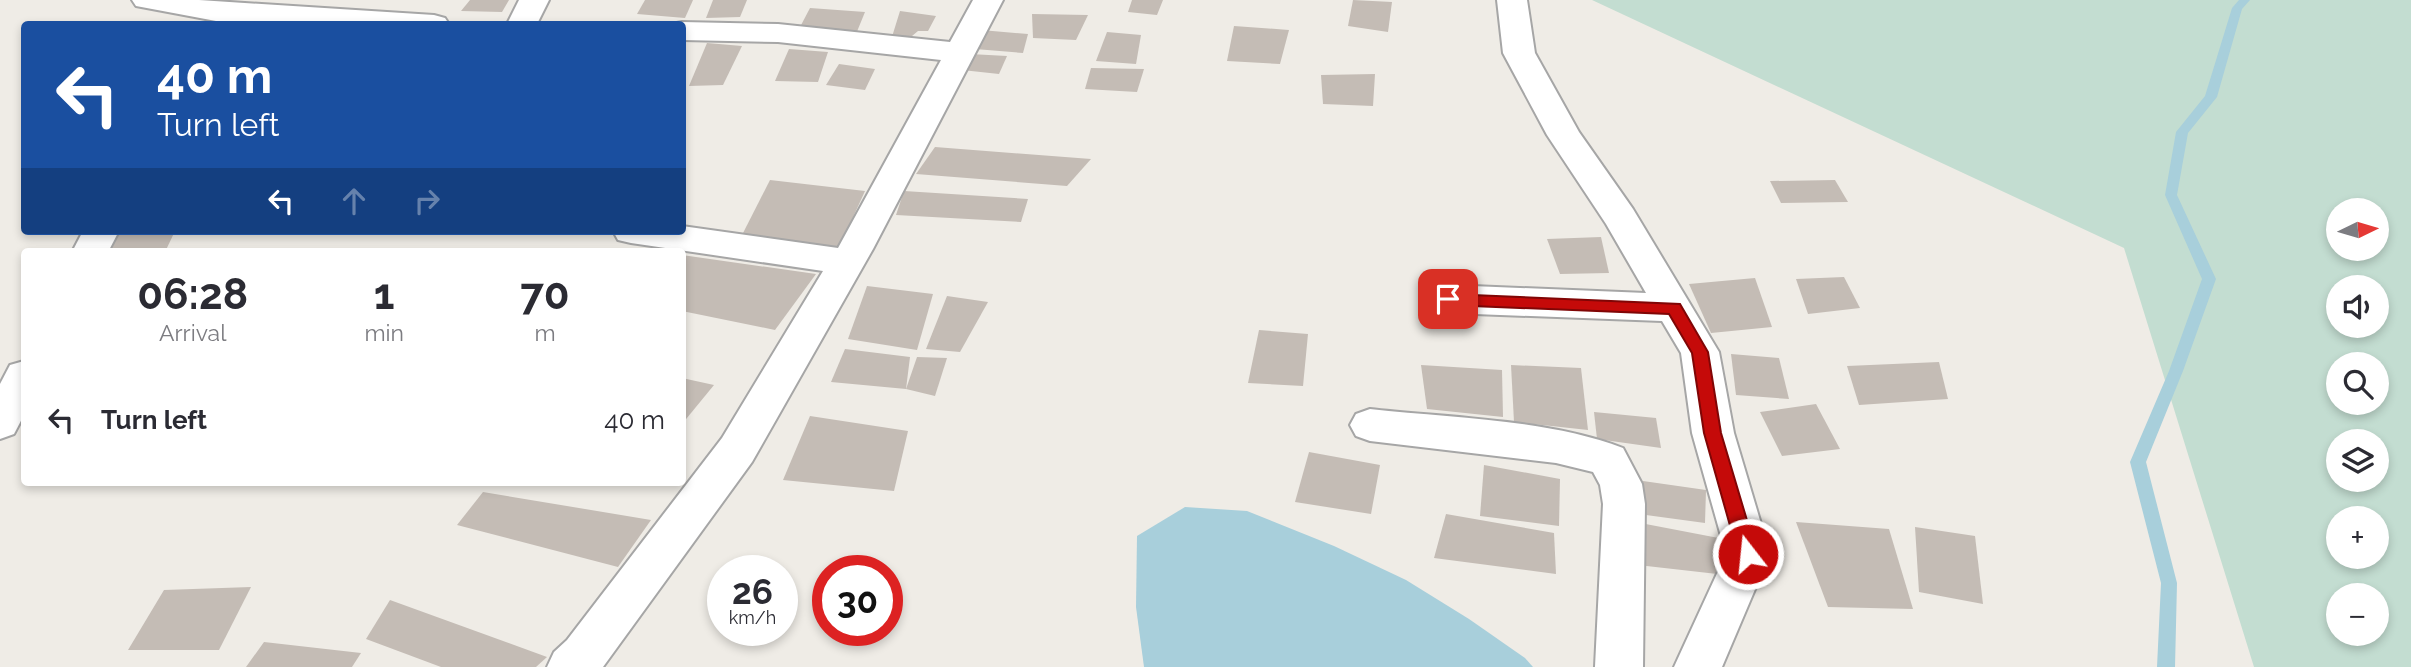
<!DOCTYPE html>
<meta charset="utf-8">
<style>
:root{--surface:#fff;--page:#f7f7f7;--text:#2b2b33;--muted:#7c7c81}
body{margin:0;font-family:Raleway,sans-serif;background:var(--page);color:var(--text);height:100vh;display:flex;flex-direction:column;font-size:26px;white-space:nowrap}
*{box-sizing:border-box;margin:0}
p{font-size:23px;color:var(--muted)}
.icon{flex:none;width:38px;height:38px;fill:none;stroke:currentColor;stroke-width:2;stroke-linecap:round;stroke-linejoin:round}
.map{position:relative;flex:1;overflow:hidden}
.details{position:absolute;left:21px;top:248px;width:665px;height:238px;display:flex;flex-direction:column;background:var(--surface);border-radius:7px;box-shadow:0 4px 10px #0003}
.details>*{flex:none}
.guide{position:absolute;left:21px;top:21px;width:665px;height:214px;border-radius:7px;box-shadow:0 4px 10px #0003;background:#1a4fa0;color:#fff;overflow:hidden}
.needle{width:46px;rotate:85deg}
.tools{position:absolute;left:2326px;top:198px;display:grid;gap:14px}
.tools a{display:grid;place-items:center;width:63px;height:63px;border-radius:50%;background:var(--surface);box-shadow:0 4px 10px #0003;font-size:35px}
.speed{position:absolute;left:707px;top:555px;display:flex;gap:14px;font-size:35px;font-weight:700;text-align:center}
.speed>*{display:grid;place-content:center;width:91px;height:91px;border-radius:50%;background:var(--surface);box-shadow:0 4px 10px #0003;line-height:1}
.speed small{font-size:18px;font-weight:400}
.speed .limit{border:10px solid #d22;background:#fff;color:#111}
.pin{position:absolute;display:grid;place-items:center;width:60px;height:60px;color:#fff;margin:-30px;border-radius:14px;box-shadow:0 4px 10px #0006}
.me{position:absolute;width:77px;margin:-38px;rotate:344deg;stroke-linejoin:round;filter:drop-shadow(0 0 5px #0008)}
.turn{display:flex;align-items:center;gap:24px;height:147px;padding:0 21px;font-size:32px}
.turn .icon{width:91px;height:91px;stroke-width:2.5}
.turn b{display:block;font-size:49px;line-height:60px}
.lanes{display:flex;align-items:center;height:66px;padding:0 21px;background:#0003;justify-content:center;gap:35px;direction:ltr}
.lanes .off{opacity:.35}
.eta{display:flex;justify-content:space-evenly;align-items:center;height:119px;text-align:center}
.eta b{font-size:42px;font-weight:700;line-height:49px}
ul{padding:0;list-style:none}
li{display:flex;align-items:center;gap:21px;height:105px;padding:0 21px}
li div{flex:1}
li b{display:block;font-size:26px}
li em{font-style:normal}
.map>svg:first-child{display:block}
</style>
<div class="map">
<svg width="2411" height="667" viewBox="0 0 2411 667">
<rect width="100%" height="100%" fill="#efece6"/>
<path fill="#c3ddd1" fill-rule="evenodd" d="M1592 0H2411V667H2254L2124 248ZM2338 210H2376V248H2338ZM2376 287V326H2338V287ZM2376 364V402H2338V364ZM2338 441H2376V480H2338ZM2376 518V556H2338V518ZM2376 595V634H2338V595Z"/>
<path fill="#a8cfdb" d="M1185 507 1247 511 1334 546 1406 580 1469 619 1525 658 1533 667H1144L1136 607 1137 536Z"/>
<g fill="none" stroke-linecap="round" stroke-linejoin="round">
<path fill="#a8cfdb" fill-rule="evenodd" d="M2239 0H2250L2242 9 2217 97 2188 133 2177 195 2216 279 2183 371 2146 462 2177 583 2175 667H2157L2161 583 2130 462 2169 371 2202 279 2165 195 2176 132 2205 96 2232 8Z"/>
</g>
<g fill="#c4bcb5">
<path d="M470 0H509L502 12 461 11Z"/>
<path d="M645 0H693L685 18 637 14Z"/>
<path d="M713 0H747L740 17 706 18Z"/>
<path d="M1132 0H1163L1157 15 1128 12Z"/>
<path d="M1353 0 1392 2 1388 32 1348 26Z"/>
<path d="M810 8 865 12 856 34 799 29Z"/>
<path d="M900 11 936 16 928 31H918L906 41 891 40Z"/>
<path d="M1032 14 1088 15 1076 40 1033 38Z"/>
<path d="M1234 26 1289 30 1280 64 1227 61Z"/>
<path d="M981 30 1028 34 1023 53 975 49Z"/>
<path d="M1107 32 1141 35 1136 64 1096 61Z"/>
<path d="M707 43 742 46 723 85 689 86Z"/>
<path d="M789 49 828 52 818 82 775 81Z"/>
<path d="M970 54 1007 56 999 74 962 70Z"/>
<path d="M839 64 875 69 865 90 826 85Z"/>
<path d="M1091 68 1144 69 1137 92 1085 89Z"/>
<path d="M1375 74 1373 106 1323 104 1321 75Z"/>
<path d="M935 147 1091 159 1067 186 916 174Z"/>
<path d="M770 180 865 191 839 248 741 237Z"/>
<path d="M1835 180 1848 202 1781 203 1770 181Z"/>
<path d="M904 191 1028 199 1021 222 896 215Z"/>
<path d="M115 231H175L165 252H103Z"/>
<path d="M1601 237 1609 273 1560 274 1547 239Z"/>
<path d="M682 255 816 274 775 330 682 311Z"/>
<path d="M1844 277 1860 308 1808 314 1796 279Z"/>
<path d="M1755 278 1772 327 1711 333 1689 284Z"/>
<path d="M867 286 933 294 917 350 848 339Z"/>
<path d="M947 296 988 302 960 352 926 349Z"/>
<path d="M1259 330 1308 334 1303 386 1248 383Z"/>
<path d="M845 349 910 357 906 389 831 382Z"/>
<path d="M1731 354 1779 358 1789 399 1736 395Z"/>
<path d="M917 357 947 358 935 396 906 389Z"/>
<path d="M1939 362 1948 399 1859 405 1847 366Z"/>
<path d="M1421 365 1502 370 1503 417 1427 409Z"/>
<path d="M1511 365 1581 368 1588 430 1514 422Z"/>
<path d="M682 378 714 385 682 424Z"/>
<path d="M1816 404 1840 449 1782 456 1760 412Z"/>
<path d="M1594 412 1656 418 1661 448 1597 439Z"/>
<path d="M810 416 908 431 894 491 783 480Z"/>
<path d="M1309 452 1380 465 1371 514 1295 502Z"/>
<path d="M1484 465 1560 479 1559 526 1480 516Z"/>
<path d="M1643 481 1706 490 1705 523 1646 515Z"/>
<path d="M483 492 651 520 618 567 457 525Z"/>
<path d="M1446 514 1554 533 1556 574 1434 558Z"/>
<path d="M1630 521 1729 540 1726 575 1629 564Z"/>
<path d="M1796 522 1889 529 1913 609 1828 607Z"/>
<path d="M1915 527 1975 536 1983 604 1919 592Z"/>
<path d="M251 587 219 650H128L164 590Z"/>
<path d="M390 600 547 657 536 667H441L366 639Z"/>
<path d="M264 642 361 653 352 667H246Z"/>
</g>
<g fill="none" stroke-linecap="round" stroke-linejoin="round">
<defs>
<g id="minor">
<path d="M132 0H199L434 15 445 18 449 24H278L216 21 136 6Z"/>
<path d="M519 0H549L537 24H507Z"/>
<path d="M973 0H1003L873 249 752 462 603 667H547L554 652 567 640 722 438 823 271 631 243 618 240 613 231H682V226L838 248 941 60 778 42 682 40V24H671L682 22 778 24 950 42Z"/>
<path d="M1497 0H1527L1535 53 1579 132 1633 209 1719 352 1734 433 1770 554 1722 667H1674L1726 554 1692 433 1681 353 1662 321 1448 313 1435 309 1429 299 1435 289 1448 285 1646 293 1606 224 1547 135 1503 53Z"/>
<path d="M83 231H119L108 252H72Z"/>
<path d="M24 361V415L14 434 0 439V384L10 365Z"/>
<path d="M1370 409C1451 418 1547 419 1623 448L1642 484 1645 504 1643 667H1595L1603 504 1600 485 1593 472 1556 463 1370 441 1356 436 1350 425 1356 414Z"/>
</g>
</defs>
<use href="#minor" stroke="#a6a6a6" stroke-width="4"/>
<use href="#minor" fill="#fff" fill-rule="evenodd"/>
</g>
<path fill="#c50a09" stroke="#800606" stroke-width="2" d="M1448 294 1680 304 1708 352 1721 433 1757 554 1754 559 1748 562 1741 559 1738 554 1704 433 1692 353 1669 314 1448 305 1440 299Z"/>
</svg>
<div class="tools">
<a><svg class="needle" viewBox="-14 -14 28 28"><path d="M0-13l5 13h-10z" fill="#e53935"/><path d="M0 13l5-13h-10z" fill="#7c7c81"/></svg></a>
<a><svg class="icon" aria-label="sound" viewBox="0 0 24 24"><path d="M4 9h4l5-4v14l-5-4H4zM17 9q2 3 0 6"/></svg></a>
<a><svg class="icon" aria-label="search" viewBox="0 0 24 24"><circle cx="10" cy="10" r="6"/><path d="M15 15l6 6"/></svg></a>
<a><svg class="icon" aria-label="layers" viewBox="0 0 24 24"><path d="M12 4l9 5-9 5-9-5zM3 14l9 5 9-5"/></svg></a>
<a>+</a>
<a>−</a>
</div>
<div class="speed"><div>26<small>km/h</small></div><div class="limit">30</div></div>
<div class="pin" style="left:1448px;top:299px;background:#d93025"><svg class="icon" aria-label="arrive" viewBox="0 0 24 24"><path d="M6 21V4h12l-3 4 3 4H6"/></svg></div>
<svg class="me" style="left:1748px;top:554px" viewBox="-20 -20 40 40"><circle r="17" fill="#c50a09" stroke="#fff" stroke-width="3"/><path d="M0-11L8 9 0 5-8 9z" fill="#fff"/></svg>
<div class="guide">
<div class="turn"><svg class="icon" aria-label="left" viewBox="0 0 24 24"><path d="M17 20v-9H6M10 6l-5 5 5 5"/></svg><div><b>40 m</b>Turn left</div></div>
<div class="lanes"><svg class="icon" aria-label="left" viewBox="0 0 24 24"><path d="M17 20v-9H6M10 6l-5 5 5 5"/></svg><svg class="icon off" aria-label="ahead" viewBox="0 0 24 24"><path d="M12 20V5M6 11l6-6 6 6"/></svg><svg class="icon off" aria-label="right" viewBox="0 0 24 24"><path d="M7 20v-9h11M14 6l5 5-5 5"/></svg></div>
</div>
<section class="details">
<div class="eta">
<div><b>06:28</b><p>Arrival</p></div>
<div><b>1</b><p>min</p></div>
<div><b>70</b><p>m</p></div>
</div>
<ul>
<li><svg class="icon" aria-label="left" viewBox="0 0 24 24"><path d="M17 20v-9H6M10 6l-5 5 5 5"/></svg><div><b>Turn left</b></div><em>40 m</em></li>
</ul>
</section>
</div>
